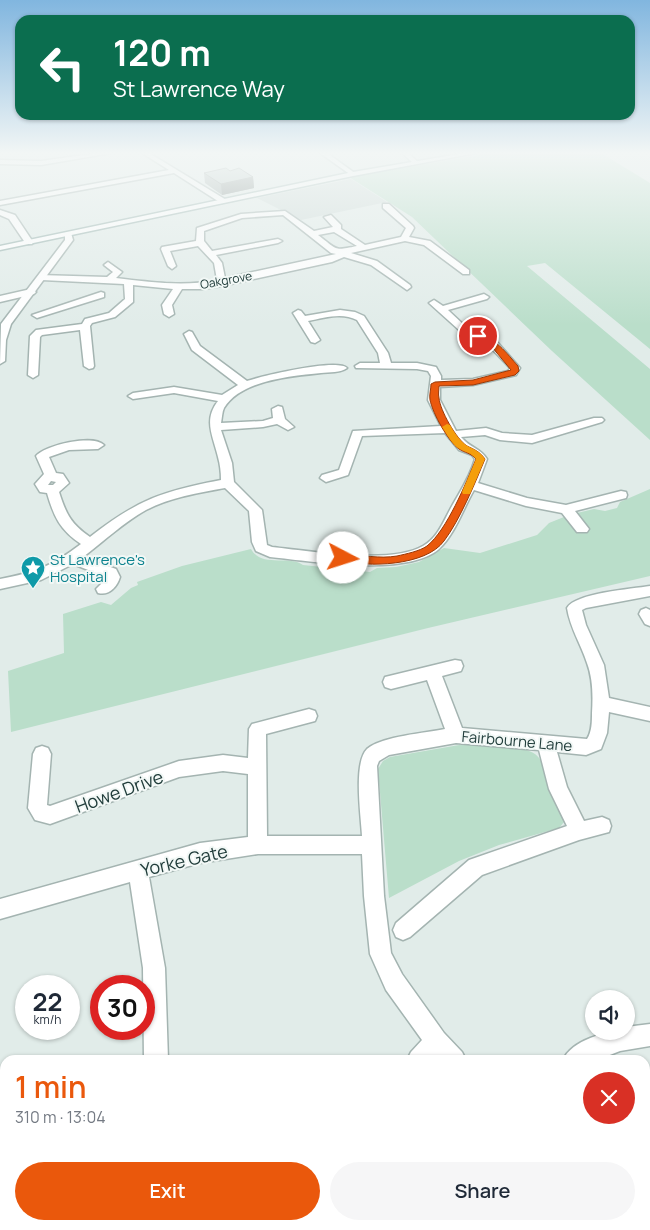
<!DOCTYPE html>
<meta charset="utf-8">
<style>
:root{--surface:#fff;--page:#f6f6f7;--text:#1f2937;--muted:#747a83;--accent:#ea580c}
body{margin:0;font-family:Manrope,sans-serif;background:var(--page);color:var(--text);height:100vh;display:flex;flex-direction:column;font-size:19px;white-space:nowrap}
*{box-sizing:border-box;margin:0}
p{font-size:16px;color:var(--muted)}
.icon{flex:none;width:28px;height:28px;fill:none;stroke:currentColor;stroke-width:2;stroke-linecap:round;stroke-linejoin:round}
.map{position:relative;flex:1;overflow:hidden}
.side{position:absolute;left:0px;top:1055px;width:650px;height:175px;display:flex;flex-direction:column;background:var(--surface);border-radius:15px 15px 0 0;box-shadow:0 1px 4px #0004}
.side>*{flex:none}
.banner{position:absolute;left:15px;top:15px;width:620px;height:105px;border-radius:15px;box-shadow:0 1px 4px #0004;background:#0b6e4f;color:#fff;overflow:hidden}
.buttons{position:absolute;left:585px;top:990px;display:grid;gap:10px}
.buttons a{display:grid;place-items:center;width:50px;height:50px;border-radius:50%;background:var(--surface);box-shadow:0 1px 4px #0004;font-size:25px}
.speed{position:absolute;left:15px;top:975px;display:flex;gap:10px;font-size:25px;font-weight:700;text-align:center}
.speed>*{display:grid;place-content:center;width:65px;height:65px;border-radius:50%;background:var(--surface);box-shadow:0 1px 4px #0004;line-height:1}
.speed small{font-size:12px;font-weight:400}
.speed .limit{border:8px solid #d22;background:#fff;color:#111}
.pin{position:absolute;display:grid;place-items:center;width:42px;height:42px;color:#fff;margin:-21px;border:2px solid #fff;border-radius:50%;box-shadow:0 1px 5px #0007}
.me{position:absolute;width:55px;margin:-28px;rotate:95deg;stroke-linejoin:round;filter:drop-shadow(0 0 4px #0008)}
.turn{display:flex;align-items:center;gap:18px;height:105px;padding:0 15px;font-size:22px}
.turn .icon{width:65px;height:65px;stroke-width:2.5}
.turn b{display:block;font-size:35px;line-height:42px}
.round{display:grid;place-items:center;flex:none;width:52px;height:52px;border-radius:26px;background:var(--page)}
.headline{display:flex;align-items:center;justify-content:space-between;height:85px;padding:0 15px}
h1{font-size:30px;font-weight:600;line-height:38px;color:var(--accent)}
.primary-button{display:flex;gap:10px;margin-top:auto;padding:10px 15px}
.primary-button a{flex:1;height:58px;border-radius:30px;background:var(--accent);color:#fff;font-size:20px;font-weight:600;line-height:58px;text-align:center}
.primary-button a+a{background:var(--page);color:var(--text)}
.map>svg:first-child{display:block}
</style>
<div class="map">
<svg width="650" height="1230" viewBox="0 0 650 1230">
<rect width="100%" height="100%" fill="#e1ece9"/>
<path fill="#cfdcd9" d="M351 179 387 202 301 220 257 198Z"/>
<g fill="#badeca">
<path d="M491 153H601L650 183V349L545 263 527 266 650 369V440L552 351 412 217 349 177Z"/>
<path d="M650 489V576L428 628 11 732 8 671 64 653 63 614 101 602 111 605 131 588 138 585 137 582 182 566 251 549C261 568 289 555 303 565L370 572 377 568 396 567 419 562 444 548 480 553 537 535 549 523 564 517 576 530 579 517 577 513 594 509 605 511 617 508 620 502Z"/>
<path d="M465 744C483 746 520 744 535 754 546 761 557 799 563 813L564 822 559 828 499 845 459 861 389 898 378 769 383 761 390 757Z"/>
</g>
<g fill="none" stroke-linecap="round" stroke-linejoin="round">
<defs>
<g id="minor">
<path d="M98 153H111L41 165 0 164V160L41 161Z"/>
<path d="M142 153H149L228 201 221 203 174 173 0 205V201L169 170Z"/>
<path d="M320 153H327L356 174 351 175Z"/>
<path d="M402 153H408L418 162 413 163Z"/>
<path d="M383 204H389L413 226 414 228 409 237 430 241 469 270V274H463L424 245 405 241 351 253 377 261 410 285 411 287 407 290 371 265 344 257 332 262 222 286 202 289H182L172 305 174 314 169 317 164 314 162 305 173 289 133 285V302L115 317 92 323 90 326 94 366 93 368 89 369 84 366 80 330 42 335 40 337 38 375 33 378 28 375 30 336 36 330 82 324 85 319 109 313 125 299 124 284 42 280 39 279V275L107 277 113 272 104 265 108 262 122 272 116 278C150 282 184 287 217 280L214 263 198 246 170 251 176 266 172 269 168 266 161 249 162 247 196 241 197 228 241 214 285 211 314 231 333 227 324 217 331 215 341 225V229L365 245 401 237 406 228 383 208ZM283 215 331 253 336 254 225 278 222 263 216 255 278 243 282 241 278 239 212 251 204 241V231L242 218ZM334 232 357 246C333 251 338 250 318 235Z"/>
<path d="M0 210 15 215 33 242 32 244H26L9 219 0 215Z"/>
<path d="M31 289 36 292 34 294 0 302V296Z"/>
<path d="M101 292 104 293V297L40 317 37 318 32 315Z"/>
<path d="M484 294 489 297 487 299 448 310 465 326 498 343 520 368 516 375 512 376 473 385 440 387V400L456 431 486 428 502 433 532 435 594 418H602L604 420 602 422 532 443 500 440 485 435 461 437C470 448 479 447 487 459L478 483 527 498 566 505 621 491 626 492 627 495 626 498 575 511 589 529 587 532H577L562 513 526 506 474 490C463 509 455 534 439 549 407 577 310 561 270 557L256 551 252 542 249 511 225 488C198 493 171 497 146 510 123 523 104 541 83 557L116 569 120 577C117 587 109 596 98 593L96 589 105 580 106 577 73 564 41 580 0 589V579C36 572 51 567 81 544 60 530 54 517 47 493L40 492 35 484 44 474 36 456C45 445 93 434 104 445L98 449 69 450 49 457 56 473 63 474 69 483 59 492C66 514 71 524 90 537 137 500 163 491 221 480 221 472 220 464 218 457 213 436 203 420 218 401L174 393 133 399 128 396 133 393 174 387 222 395 238 385 192 350 184 334 189 331 192 332 200 346 247 381C262 376 337 358 347 368 341 373 329 372 321 373 292 376 241 380 224 408 222 412 222 418 221 423L263 421 273 418 272 409 278 406 282 407 285 419 294 427 288 430 277 424 263 427 221 430 232 463 234 482 262 510 267 545 272 547C310 551 390 565 423 546 438 538 444 520 452 506 461 490 470 477 475 459L472 455 459 450 445 433 362 436 348 475 326 482 320 478 322 475 339 470 353 431 441 426 428 400 431 376 428 371 417 369 356 368 355 366 360 363H380L378 353 357 320C342 312 324 318 308 321L320 340 315 343 311 342 293 313 298 310 301 311 305 316 340 310 355 312 364 316 388 353 391 363H417L436 367 441 376V380L473 379 508 371 510 368 490 347 459 330 429 303 434 300 443 306ZM51 481 56 482 53 485H48Z"/>
<path d="M650 586V596L586 608 582 610 586 625 604 665 609 698 650 707V721L609 712 607 733 601 749 586 755 557 752 567 787 584 821 602 817 609 820 611 826 609 832 579 840 482 875 410 937 403 940 396 937 393 930 396 923 469 860 567 826 549 789 539 750 456 743 389 755 379 761 377 766 384 896 391 953 402 974 444 1033 462 1052 466 1060H438L436 1058 434 1060H407L411 1052 422 1040 386 990 370 954 364 896 362 854H258L200 863 149 877 165 968 168 1060H144L143 968 130 882 0 919V899L200 843 248 837V774L223 771 179 777 50 824 35 820 28 808 33 754 36 748 42 746 48 748 51 754 47 805 50 806 179 761 223 755 248 758 249 729 252 724 309 709 315 711 317 716 315 721 266 734 267 836H362C361 816 353 763 367 749 382 736 426 733 445 729L427 680 391 689 385 687 383 682 385 677 455 660 461 661 463 666 461 671 442 676 462 728 587 739C592 732 592 721 592 713 593 696 593 679 587 663 581 644 570 628 567 608 575 593 632 589 650 586Z"/>
<path d="M646 608 650 610V626L645 624 639 614 641 610Z"/>
<path d="M650 1024V1046L620 1051 597 1060H563C572 1040 606 1031 626 1031V1027Z"/>
<path d="M223 1225H254L252 1230H221Z"/>
</g>
<path id="tertiary" d="M65 233H71L73 240 11 324 6 340 5 361 0 364 1 324 65 240Z"/>
<path id="secondary" d="M465 153H476L353 176 0 250V246L353 172Z"/>
</defs>
<use href="#minor" stroke="#a4b4b1" stroke-width="3"/>
<use href="#tertiary" stroke="#a4b4b1" stroke-width="3"/>
<use href="#secondary" stroke="#9fb8b4" stroke-width="3"/>
<use href="#minor" fill="#fff" fill-rule="evenodd"/>
<use href="#tertiary" fill="#fff" fill-rule="evenodd"/>
<use href="#secondary" fill="#fff" fill-rule="evenodd"/>
</g>
<path fill="#9daba8" d="M230 171 253 177 254 188 222 195 205 183 204 173Z"/>
<path fill="#808b88" d="M253 177 254 188 222 195 221 184Z"/>
<path fill="#b7c7c3" stroke="#808b88" d="M226 168 230 171 239 168 253 177 221 184 204 173Z"/>
<linearGradient id="sky" x2="0" y2="1"><stop stop-color="#81b6df"/><stop offset="0.47" stop-color="#f2f6f5"/><stop offset="1" stop-color="#f2f6f5" stop-opacity="0"/></linearGradient>
<rect width="650" height="325" fill="url(#sky)"/>
<path fill="#ea580c" stroke="#983908" d="M476 335C493 334 508 355 518 366L519 371 515 375 473 385 439 386C439 390 438 394 439 398 440 410 456 439 467 446 475 450 479 451 485 459 475 483 460 520 444 541 426 566 367 568 340 560L338 558 340 555 343 554C361 555 380 559 397 556 406 554 420 551 427 546 447 530 466 483 476 459 471 453 465 453 459 449 448 441 433 414 430 400 429 395 431 389 431 384L435 382 473 380 511 370 492 347 476 338Z"/>
<path fill="#f59e0b" d="M447 424 450 425C454 432 459 440 466 445 474 450 479 450 485 459L470 494H463L462 492 476 459C471 452 464 452 458 448 451 443 447 434 442 427Z"/>
<defs>
<symbol id="sight-pin" viewBox="-11 -11 22 30"><path d="M0 17L-7.5 6A9.5 9.5 0 1 1 7.5 6Z" fill="#0f9aa8" stroke="#f2f8f6"/><path d="M0-6L1.8-2.2L6-1.7L2.9 1.2L3.7 5.4L0 3.3L-3.7 5.4L-2.9 1.2L-6-1.7L-1.8-2.2Z" fill="#fff"/></symbol>
</defs>
<g fill-rule="evenodd">
<use href="#sight-pin" x="19" y="554" width="28" height="38"/>
</g>
<g text-anchor="middle" dominant-baseline="central" stroke-width="4" stroke-linejoin="round" paint-order="stroke">
<g font-size="12" fill="#213d3b" stroke="#f2f8f6">
<text transform="translate(226 280) rotate(-10)">Oakgrove</text>
</g>
<g font-size="15" fill="#0d838f" stroke="#f2f8f6" text-anchor="start">
<text x="50" y="559">St Lawrence's<tspan x="50" dy="17">Hospital</tspan></text>
</g>
<g font-size="15" fill="#213d3b" stroke="#f2f8f6">
<text transform="translate(517 741) rotate(5)">Fairbourne Lane</text>
</g>
<g font-size="18" fill="#213d3b" stroke="#f2f8f6">
<text transform="translate(119 791) rotate(-20)">Howe Drive</text>
<text transform="translate(184 860) rotate(-13)">Yorke Gate</text>
</g>
</g>
</svg>
<div class="buttons">
<a><svg class="icon" aria-label="sound" viewBox="0 0 24 24"><path d="M4 9h4l5-4v14l-5-4H4zM17 9q2 3 0 6"/></svg></a>
</div>
<div class="speed"><div>22<small>km/h</small></div><div class="limit">30</div></div>
<div class="pin" style="left:478px;top:336px;background:#d93025"><svg class="icon" aria-label="arrive" viewBox="0 0 24 24"><path d="M6 21V4h12l-3 4 3 4H6"/></svg></div>
<svg class="me" style="left:343px;top:558px" viewBox="-20 -20 40 40"><circle r="19" fill="#fff"/><path d="M0-13L10 11 0 6-10 11z" fill="#ea580c"/></svg>
<div class="banner">
<div class="turn"><svg class="icon" aria-label="left" viewBox="0 0 24 24"><path d="M17 20v-9H6M10 6l-5 5 5 5"/></svg><div><b>120 m</b>St Lawrence Way</div></div>
</div>
<section class="side">
<div class="headline"><div><h1>1 min</h1><p>310 m · 13:04</p></div><a class="round" style="background:#d93025;color:#fff"><svg class="icon" aria-label="close" viewBox="0 0 24 24"><path d="M6 6l12 12M18 6L6 18"/></svg></a></div>
<div class="primary-button"><a>Exit</a><a>Share</a></div>
</section>
</div>
